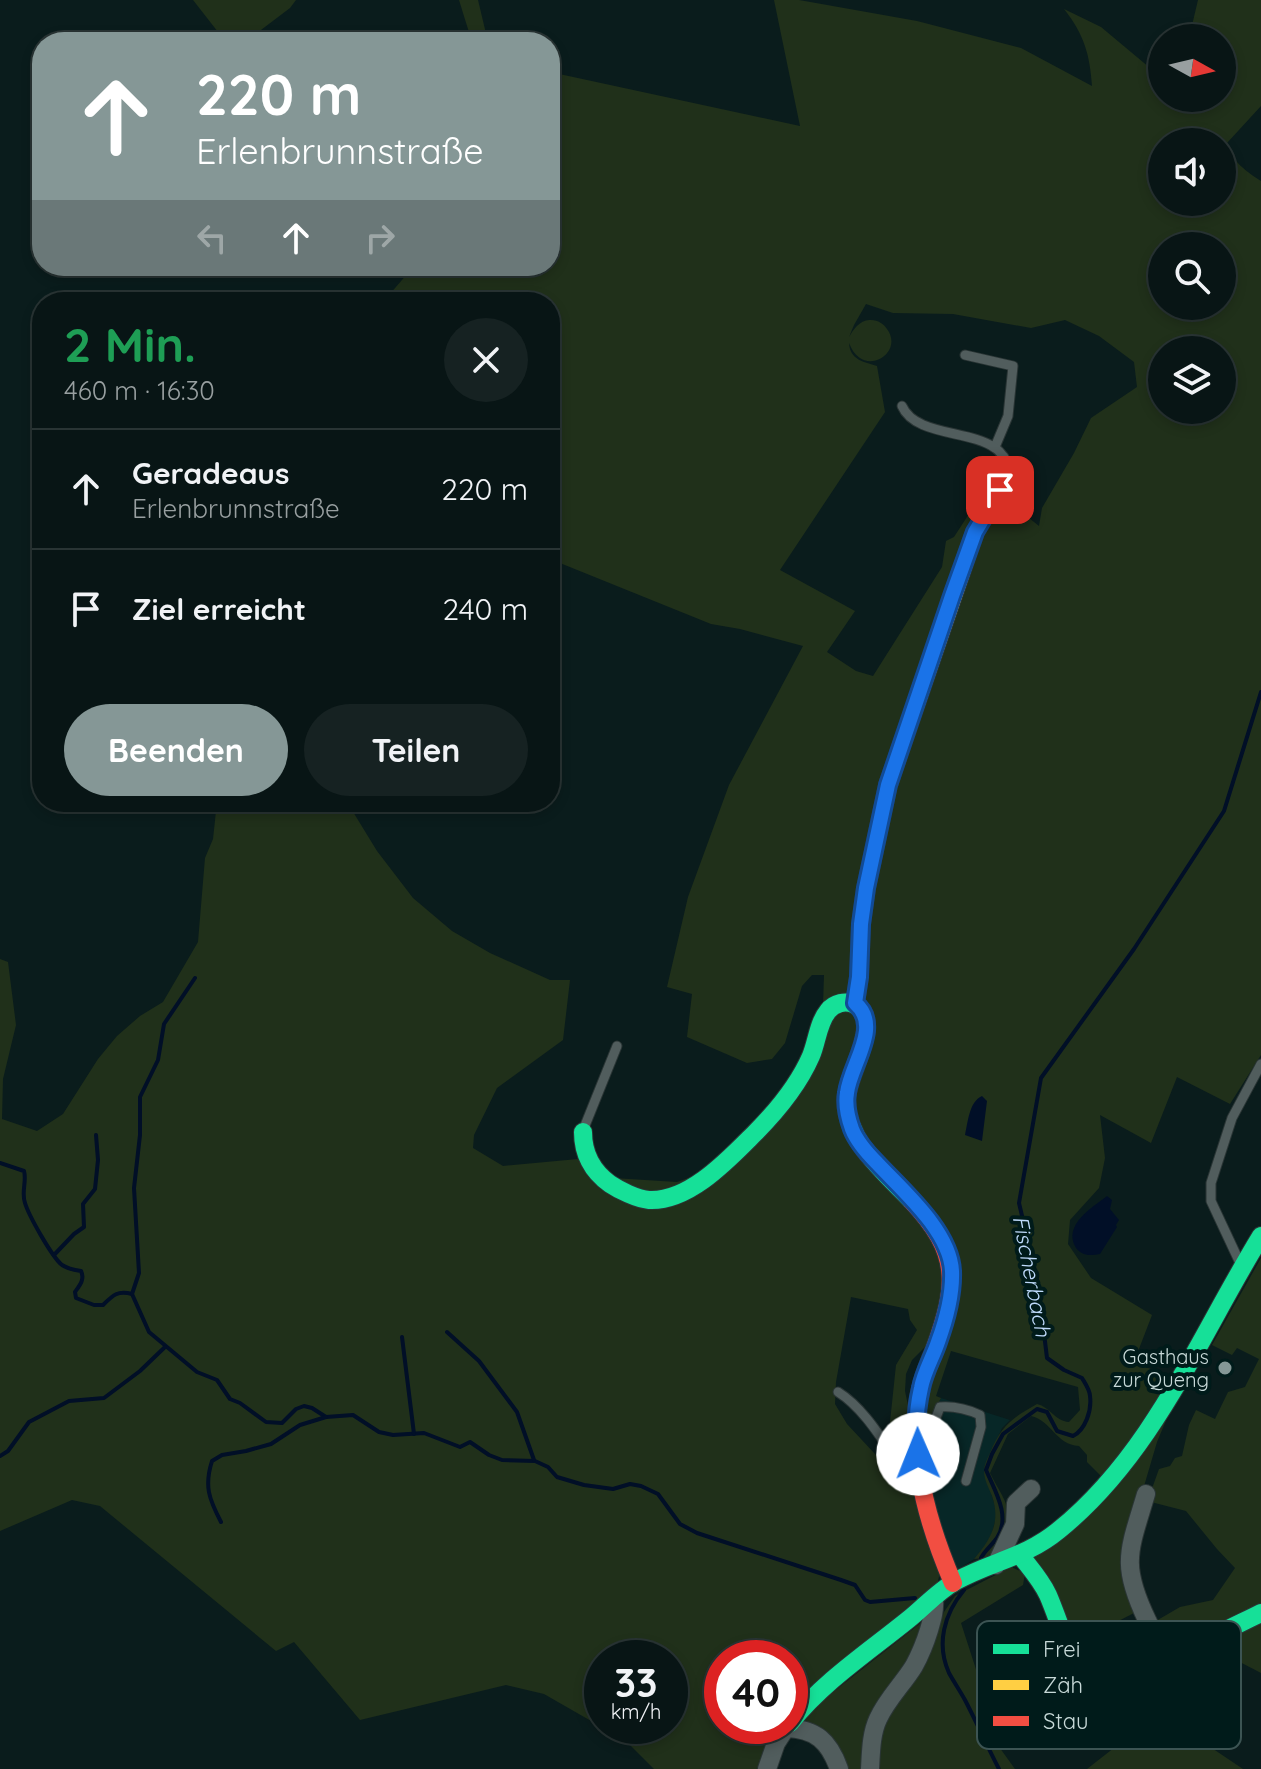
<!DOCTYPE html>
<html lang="de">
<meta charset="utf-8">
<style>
:root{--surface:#081515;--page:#162222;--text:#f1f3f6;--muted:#989fa0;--line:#293434;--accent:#859796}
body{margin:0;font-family:Quicksand,sans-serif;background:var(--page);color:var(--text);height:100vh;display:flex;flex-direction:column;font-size:30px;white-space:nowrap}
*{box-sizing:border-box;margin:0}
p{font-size:26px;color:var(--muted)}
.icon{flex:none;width:44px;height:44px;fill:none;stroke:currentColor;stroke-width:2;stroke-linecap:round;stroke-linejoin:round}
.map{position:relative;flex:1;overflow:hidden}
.sheet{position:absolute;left:32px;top:292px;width:528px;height:520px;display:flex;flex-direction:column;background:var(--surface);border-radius:32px;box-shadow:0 4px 12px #0003,0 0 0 2px var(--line)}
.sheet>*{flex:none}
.hud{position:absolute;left:32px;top:32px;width:528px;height:244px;border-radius:32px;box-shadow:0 4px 12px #0003,0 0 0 2px var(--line);background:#859796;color:#fff;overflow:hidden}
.needle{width:52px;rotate:98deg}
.tools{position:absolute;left:1148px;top:24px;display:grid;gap:16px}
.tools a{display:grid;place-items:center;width:88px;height:88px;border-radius:50%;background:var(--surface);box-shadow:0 4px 12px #0003,0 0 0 2px var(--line);font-size:40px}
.speed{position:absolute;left:584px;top:1640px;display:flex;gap:16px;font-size:40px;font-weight:700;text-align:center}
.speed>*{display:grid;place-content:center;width:104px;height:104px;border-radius:50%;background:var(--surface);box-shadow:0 4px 12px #0003,0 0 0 2px var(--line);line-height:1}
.speed small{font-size:20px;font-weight:400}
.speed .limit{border:12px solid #d22;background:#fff;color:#111}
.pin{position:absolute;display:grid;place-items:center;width:68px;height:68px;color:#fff;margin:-34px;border-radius:16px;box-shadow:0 4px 12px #0006}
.me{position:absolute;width:88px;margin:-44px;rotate:359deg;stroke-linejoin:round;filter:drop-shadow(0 0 6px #0008)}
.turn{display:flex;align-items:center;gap:28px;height:168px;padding:0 32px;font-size:36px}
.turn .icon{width:104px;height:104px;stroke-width:2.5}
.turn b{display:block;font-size:56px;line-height:68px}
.lanes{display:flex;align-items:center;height:76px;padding:0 32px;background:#0003;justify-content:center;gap:40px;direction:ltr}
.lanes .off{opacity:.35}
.round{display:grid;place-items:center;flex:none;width:84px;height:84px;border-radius:42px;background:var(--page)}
.headline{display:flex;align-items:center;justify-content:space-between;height:136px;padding:0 32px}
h1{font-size:48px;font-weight:700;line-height:60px;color:#1e9e55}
.primary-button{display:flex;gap:16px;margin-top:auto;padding:16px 32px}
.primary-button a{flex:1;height:92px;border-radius:48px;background:var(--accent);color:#fff;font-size:32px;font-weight:700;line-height:92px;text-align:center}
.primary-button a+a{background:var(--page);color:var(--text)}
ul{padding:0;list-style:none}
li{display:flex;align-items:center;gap:24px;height:120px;padding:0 32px;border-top:2px solid var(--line)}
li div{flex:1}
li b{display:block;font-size:30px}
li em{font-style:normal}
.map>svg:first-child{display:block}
</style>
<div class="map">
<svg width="1261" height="1769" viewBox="0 0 1261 1769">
<rect width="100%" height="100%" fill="#0a1c1c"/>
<path fill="#072727" d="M941 1398 1010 1420 1002 1428 984 1469 997 1513 992 1533 984 1548 974 1559 954 1572 924 1476 933 1413Z"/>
<g fill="#20301a" fill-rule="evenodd">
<path d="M193 0H296L290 8 245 42H222L218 32Z"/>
<path d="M459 0H478L488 42H472Z"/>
<path d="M774 0H799L917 21 1021 48 1092 86C1090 55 1084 34 1064 9L1101 27 1162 78V98H1222V38H1189L1198 0H1261V106L1227 143C1231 161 1247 172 1261 181V1055L1230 1104 1177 1077 1151 1143 1100 1115 1105 1158 1099 1188 1070 1220 1068 1244 1091 1278 1152 1315 1137 1354 1140 1365 1173 1377 1104 1479 1087 1462V1455L1079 1446C1056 1445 1051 1420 1031 1416L1008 1434 990 1473C997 1488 1009 1502 1009 1519L994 1557 974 1559C991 1539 1001 1522 992 1496 989 1488 984 1480 984 1471 984 1465 987 1459 990 1453 1001 1426 1012 1418 1037 1404 1050 1407 1055 1421 1069 1422L1080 1410 1078 1387 951 1351 936 1396 941 1398 933 1413 922 1449 933 1339 912 1360 906 1374 905 1391 911 1420V1465L890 1422 896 1365 917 1330 910 1320 908 1309 851 1297 836 1382 835 1404 847 1424 917 1499 941 1568 937 1585 790 1714V1658H722V1726H780L761 1769H654L626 1741 544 1694 506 1685 360 1720 294 1642 276 1651 100 1506 72 1500 0 1531V959L8 962 16 1025 3 1079 2 1119 37 1131 63 1114 98 1059 117 1036 140 1016 163 1002 198 942 205 858 213 839 217 802H347L377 851 413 898 452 931 490 953 550 980H570L563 1040 497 1088 474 1135 473 1148 503 1166 578 1159 613 1178 677 1182 700 1174 787 1087 823 1005 824 975H812L802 986 785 1043 772 1059 747 1063 687 1037 692 994 667 987 688 897 729 785 803 646 740 629 711 624 550 559V302H383L414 266H550V72L800 126ZM1162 142H1222V202H1162ZM1162 246H1222V306H1162ZM866 304 893 313 953 314 1031 328 1065 320 1099 336 1134 362 1137 387 1091 418 1074 453 1042 508 1039 526 1019 510 1012 523H1004L994 512 978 500 954 537 946 541 942 567 873 676 856 671 827 652 855 611 780 570 885 412 877 366C864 362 850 360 849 343 863 380 905 353 887 329 884 324 878 320 871 320 860 319 853 330 849 337L854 325ZM1162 350H1222V410H1162ZM602 1658H670V1726H602Z"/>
<path d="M1261 1258V1673L1236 1660 1185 1668 1176 1724 1243 1769H1087L1119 1744 1125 1727 1182 1664 1168 1647 1156 1621 1180 1607 1213 1600 1235 1568 1217 1549 1186 1511 1151 1502 1149 1497 1159 1469 1170 1466 1175 1458 1182 1456 1189 1425 1196 1410 1215 1419 1228 1392 1245 1387 1259 1359 1237 1348 1232 1355 1212 1345Z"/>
<path d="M1167 1418 1157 1442 1127 1544 1138 1611 1071 1645 1031 1555Z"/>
<path d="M1011 1567 1025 1573 1023 1585 961 1623 983 1691 984 1726 1015 1769H876L881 1730 929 1652 944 1612 955 1596Z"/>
<path d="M927 1618 864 1769H843L801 1723 804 1715Z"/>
</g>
<g fill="#010f27">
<path d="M982 1096 987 1101 982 1141 965 1135C968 1122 969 1102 982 1096Z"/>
<path d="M1107 1196 1112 1200 1110 1209 1119 1220 1116 1225 1117 1227 1100 1254C1091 1256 1082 1256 1076 1248 1062 1225 1093 1207 1107 1196Z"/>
</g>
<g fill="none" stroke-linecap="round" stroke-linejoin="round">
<g stroke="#010f27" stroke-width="4">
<path d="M0 1163 24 1171C27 1181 21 1192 25 1203 29 1216 52 1257 62 1265 68 1269 74 1270 81 1271 85 1279 80 1285 75 1292L76 1298 94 1305H103C113 1295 118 1290 132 1294L149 1332 197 1372 217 1380 230 1399 240 1403 266 1422 282 1423 296 1409 304 1406 312 1408 326 1417 353 1415 379 1432 393 1435 424 1433 460 1447 470 1442 489 1455 502 1460 535 1461 548 1467 557 1477 584 1485 613 1489 630 1484 641 1486 658 1494 680 1524 697 1533 841 1580 855 1585 865 1600 870 1602 915 1598"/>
<path d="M54 1255 74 1234 84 1227 83 1204 95 1189 98 1160 96 1135"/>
<path d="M132 1294 139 1273 134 1188 140 1135V1097L158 1060 164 1024 195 978"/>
<path d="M447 1332 479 1361 517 1412 534 1460"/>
<path d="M402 1337 414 1434"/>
<path d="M0 1456 8 1451 29 1422 69 1401 104 1398 140 1371 165 1347"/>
<path d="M221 1522C209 1499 204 1486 212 1461L222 1455 246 1451 271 1444 300 1425 326 1417"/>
<path d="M981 1558C985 1550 992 1545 997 1538 1011 1516 995 1491 986 1470L992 1454 1003 1434 1037 1409 1047 1412 1057 1431 1073 1436C1085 1430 1092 1411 1090 1396 1090 1390 1085 1383 1082 1378L1064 1370 1047 1358 1038 1284 1019 1203 1041 1078 1134 949 1224 811 1261 692"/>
<path d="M964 1590C944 1614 936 1644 949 1673 954 1682 960 1691 965 1700 977 1723 987 1746 999 1769"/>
</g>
<defs>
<g id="lane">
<path d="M965 355 1013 366 1008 416 995 447"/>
<path d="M902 406C915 436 970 430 995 448 999 450 1001 454 1004 457L1000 487"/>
<path d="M584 1128 617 1046"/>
<path d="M1240 1263 1211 1201V1183L1232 1118 1261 1064"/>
<path d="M838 1392C870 1412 890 1455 914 1484"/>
<path d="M926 1445 940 1407C954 1406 967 1409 980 1415L981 1427 966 1481"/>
</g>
<g id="street">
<path d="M1146 1494C1129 1551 1120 1564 1147 1620 1155 1637 1165 1655 1167 1673"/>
<path d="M996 1565 1015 1524 1016 1503 1031 1489"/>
<path d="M786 1728C816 1729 829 1741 839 1769"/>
<path d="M767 1769 776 1743 787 1726"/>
<path d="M870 1769C871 1752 871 1734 878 1719 887 1699 903 1684 914 1666 920 1655 925 1643 929 1630 932 1620 935 1610 934 1599"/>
</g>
<g id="fast">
<path d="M583 1132C583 1153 592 1171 610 1184 619 1190 637 1199 649 1200 689 1202 728 1160 754 1134 777 1111 798 1086 811 1056 817 1042 818 1023 828 1011 834 1003 846 1000 855 1005 884 1019 846 1077 846 1100 847 1142 884 1172 911 1200"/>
<path d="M1020 1555C1030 1568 1041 1580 1048 1595 1065 1634 1077 1693 1120 1712 1130 1716 1140 1716 1149 1709 1161 1701 1160 1683 1168 1672 1190 1644 1230 1629 1261 1613"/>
<path d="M790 1723C824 1681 867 1653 909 1619 924 1607 938 1591 956 1581 992 1561 1025 1558 1059 1530 1153 1454 1199 1337 1261 1236"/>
</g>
<path id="slow" d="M855 1003 859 977 861 924 866 888 888 785 975 532 1000 490"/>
<path id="jam" d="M911 1200C961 1253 958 1285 934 1351 926 1370 919 1389 917 1410 912 1470 930 1529 953 1583"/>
</defs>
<use href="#lane" stroke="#2a3535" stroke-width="11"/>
<use href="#street" stroke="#2a3535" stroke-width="20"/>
<use href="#fast" stroke="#2a3535" stroke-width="20"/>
<use href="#slow" stroke="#2a3535" stroke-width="20"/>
<use href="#jam" stroke="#2a3535" stroke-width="20"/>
<use href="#lane" stroke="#515d5d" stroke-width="9"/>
<use href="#street" stroke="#515d5d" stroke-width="18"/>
<use href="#fast" stroke="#16e098" stroke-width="18"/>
<use href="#slow" stroke="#ffcf43" stroke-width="18"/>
<use href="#jam" stroke="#f24e42" stroke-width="18"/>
</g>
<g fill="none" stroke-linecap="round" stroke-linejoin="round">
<defs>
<path id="route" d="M918 1454C915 1432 916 1410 921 1388 924 1372 933 1357 938 1342 946 1320 953 1295 952 1271 950 1231 903 1191 877 1163 867 1153 857 1142 852 1129 848 1118 845 1105 847 1093 850 1065 883 1026 855 1003L859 977 861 924 866 888 888 785 952 596 975 532 1000 490"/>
</defs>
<use href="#route" stroke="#114b97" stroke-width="20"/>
<use href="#route" stroke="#1a73e8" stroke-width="14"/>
</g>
<circle fill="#859796" stroke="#001b1a" stroke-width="3" cx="1225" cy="1368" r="8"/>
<g text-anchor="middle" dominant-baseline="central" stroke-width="8" stroke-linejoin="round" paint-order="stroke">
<g font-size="20" fill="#c7d9d8" stroke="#001b1a" text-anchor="end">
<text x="1209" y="1356">Gasthaus<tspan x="1209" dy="23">zur Queng</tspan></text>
</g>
<g font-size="22" font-style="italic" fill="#bedafb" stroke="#001b1a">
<text transform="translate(1032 1276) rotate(79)">Fischerbach</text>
</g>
</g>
<rect x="977" y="1621" width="264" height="128" rx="12" fill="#001b1a" stroke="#3c5453" stroke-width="2"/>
<rect x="993" y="1644" width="36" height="10" fill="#16e098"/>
<rect x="993" y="1680" width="36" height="10" fill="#ffcf43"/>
<rect x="993" y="1716" width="36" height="10" fill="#f24e42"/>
<g font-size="22" fill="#c7d9d8">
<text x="1043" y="1657">Frei</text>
<text x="1043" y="1693">Zäh</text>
<text x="1043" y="1729">Stau</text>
</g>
</svg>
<div class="tools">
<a><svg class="needle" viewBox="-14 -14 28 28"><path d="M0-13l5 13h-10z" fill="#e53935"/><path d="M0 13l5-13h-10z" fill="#989fa0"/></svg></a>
<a><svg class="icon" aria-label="sound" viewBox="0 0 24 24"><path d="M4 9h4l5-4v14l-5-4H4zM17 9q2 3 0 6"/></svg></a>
<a><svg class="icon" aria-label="search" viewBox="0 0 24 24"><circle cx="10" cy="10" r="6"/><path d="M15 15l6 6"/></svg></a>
<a><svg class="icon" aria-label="layers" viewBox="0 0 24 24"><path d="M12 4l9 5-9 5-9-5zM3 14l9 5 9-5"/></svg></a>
</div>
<div class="speed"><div>33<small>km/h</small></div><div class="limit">40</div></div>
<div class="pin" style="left:1000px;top:490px;background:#d93025"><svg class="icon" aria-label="arrive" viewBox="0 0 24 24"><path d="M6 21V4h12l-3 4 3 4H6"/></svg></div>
<svg class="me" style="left:918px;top:1454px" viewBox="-20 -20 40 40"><circle r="19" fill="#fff"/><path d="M0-13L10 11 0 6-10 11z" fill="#1a73e8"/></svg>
<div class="hud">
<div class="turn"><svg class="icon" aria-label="ahead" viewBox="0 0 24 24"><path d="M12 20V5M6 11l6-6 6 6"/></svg><div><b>220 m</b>Erlenbrunnstraße</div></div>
<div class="lanes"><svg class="icon off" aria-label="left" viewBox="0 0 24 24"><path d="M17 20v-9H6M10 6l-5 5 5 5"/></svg><svg class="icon" aria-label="ahead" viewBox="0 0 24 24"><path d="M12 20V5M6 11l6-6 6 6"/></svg><svg class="icon off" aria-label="right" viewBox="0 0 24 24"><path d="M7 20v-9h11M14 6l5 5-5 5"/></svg></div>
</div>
<section class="sheet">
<div class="headline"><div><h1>2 Min.</h1><p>460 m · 16:30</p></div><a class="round"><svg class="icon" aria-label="close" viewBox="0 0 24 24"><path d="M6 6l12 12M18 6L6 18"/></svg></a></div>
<ul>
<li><svg class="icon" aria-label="ahead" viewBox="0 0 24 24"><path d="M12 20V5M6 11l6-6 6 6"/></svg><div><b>Geradeaus</b><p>Erlenbrunnstraße</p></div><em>220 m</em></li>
<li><svg class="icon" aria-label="arrive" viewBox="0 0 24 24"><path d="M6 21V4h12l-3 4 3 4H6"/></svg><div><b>Ziel erreicht</b></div><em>240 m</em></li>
</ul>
<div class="primary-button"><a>Beenden</a><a>Teilen</a></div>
</section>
</div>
